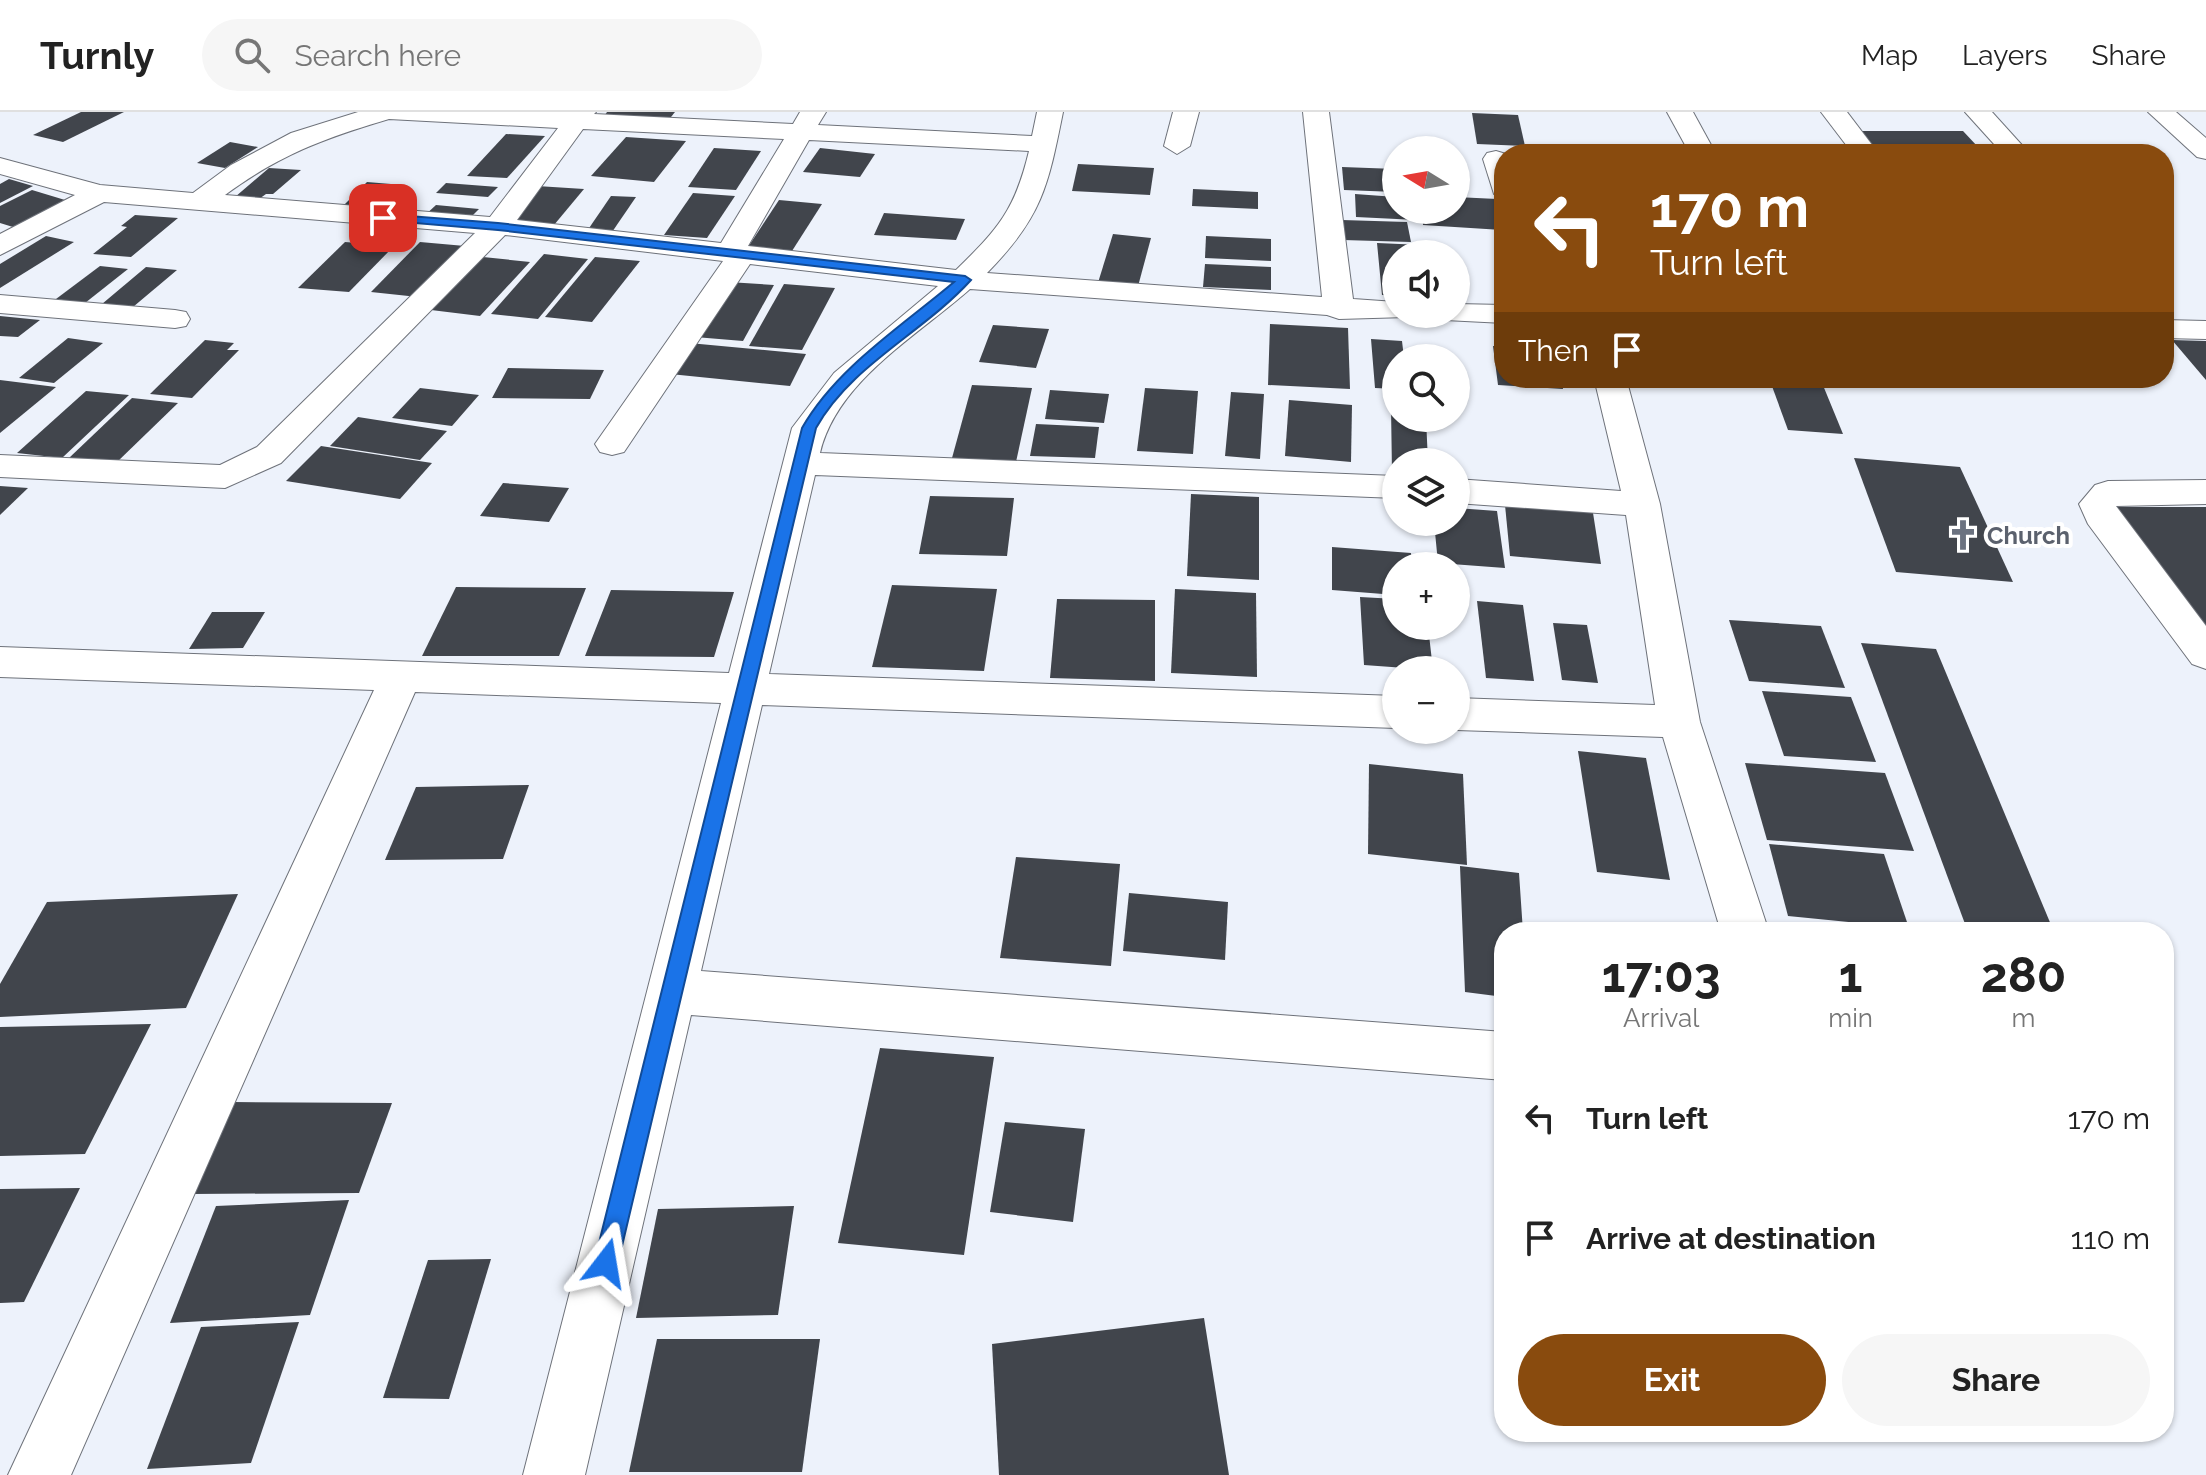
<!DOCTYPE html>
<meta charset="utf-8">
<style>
:root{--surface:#fff;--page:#f6f6f6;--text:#222;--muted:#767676;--line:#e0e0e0;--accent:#894b0e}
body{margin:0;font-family:Raleway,sans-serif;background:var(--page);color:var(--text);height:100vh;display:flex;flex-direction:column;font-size:30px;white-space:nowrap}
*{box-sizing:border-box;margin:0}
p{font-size:26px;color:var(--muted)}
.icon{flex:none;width:44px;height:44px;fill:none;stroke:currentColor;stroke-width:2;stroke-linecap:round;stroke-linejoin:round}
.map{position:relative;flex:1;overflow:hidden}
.side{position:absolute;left:1494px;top:810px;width:680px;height:520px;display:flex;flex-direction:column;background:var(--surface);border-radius:32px;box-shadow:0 2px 6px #0004}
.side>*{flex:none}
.hud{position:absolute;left:1494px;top:32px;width:680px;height:244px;border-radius:32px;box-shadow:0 2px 6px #0004;background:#894b0e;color:#fff;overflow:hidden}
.needle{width:52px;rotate:281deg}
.tools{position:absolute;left:1382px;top:24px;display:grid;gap:16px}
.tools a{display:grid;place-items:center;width:88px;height:88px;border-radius:50%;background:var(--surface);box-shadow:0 2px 6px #0004;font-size:40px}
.pin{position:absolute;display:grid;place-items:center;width:68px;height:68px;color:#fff;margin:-34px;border-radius:16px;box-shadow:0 4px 12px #0006}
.me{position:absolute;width:88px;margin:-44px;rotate:14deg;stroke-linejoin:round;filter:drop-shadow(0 0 6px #0008)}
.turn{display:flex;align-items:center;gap:28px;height:168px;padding:0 24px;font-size:36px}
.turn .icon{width:104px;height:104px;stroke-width:2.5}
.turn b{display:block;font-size:56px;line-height:68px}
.then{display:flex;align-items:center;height:76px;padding:0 24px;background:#0003;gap:16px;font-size:30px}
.eta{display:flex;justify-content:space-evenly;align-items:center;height:136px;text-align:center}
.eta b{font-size:48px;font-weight:700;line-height:56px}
.action{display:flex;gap:16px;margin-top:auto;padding:16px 24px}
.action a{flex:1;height:92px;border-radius:48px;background:var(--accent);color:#fff;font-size:32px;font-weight:700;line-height:92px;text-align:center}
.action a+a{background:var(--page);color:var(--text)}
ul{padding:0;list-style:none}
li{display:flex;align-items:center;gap:24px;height:120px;padding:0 24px}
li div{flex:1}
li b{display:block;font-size:30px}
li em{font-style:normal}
header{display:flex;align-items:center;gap:48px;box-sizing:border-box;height:112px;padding:0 40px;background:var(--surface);border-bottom:2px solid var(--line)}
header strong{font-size:38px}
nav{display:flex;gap:44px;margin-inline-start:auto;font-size:28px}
.search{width:560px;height:72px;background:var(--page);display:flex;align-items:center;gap:20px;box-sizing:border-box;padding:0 28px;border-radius:44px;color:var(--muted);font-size:30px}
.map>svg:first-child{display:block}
</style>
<header>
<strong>Turnly</strong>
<div class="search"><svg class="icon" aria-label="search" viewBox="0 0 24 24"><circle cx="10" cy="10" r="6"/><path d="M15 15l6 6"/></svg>Search here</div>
<nav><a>Map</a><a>Layers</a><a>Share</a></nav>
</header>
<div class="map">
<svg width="2206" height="1363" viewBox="0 0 2206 1363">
<rect width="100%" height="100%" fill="#edf2fb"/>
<g fill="#41454c">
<path d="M81 0H124L63 30 33 23Z"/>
<path d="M607 0H675L667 10 602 7Z"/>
<path d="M1472 1 1518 3 1525 34 1477 32Z"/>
<path d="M1860 19H1963L1978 35H1872Z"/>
<path d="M506 22 545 24 507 66 467 64Z"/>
<path d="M626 25 686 29 654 70 591 64Z"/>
<path d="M230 30 258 35 225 56 197 51Z"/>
<path d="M714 36 761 39 736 78 688 75Z"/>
<path d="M820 36 875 42 860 65 803 60Z"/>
<path d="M1078 52 1154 56 1150 83 1072 79Z"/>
<path d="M1342 55 1396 57V80L1344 78Z"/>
<path d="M269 56 301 58 273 82H266L259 87 235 85Z"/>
<path d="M9 67 33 74 0 91V72Z"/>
<path d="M367 70 403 73 376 99 341 96Z"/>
<path d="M446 71 498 75 488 85 436 81Z"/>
<path d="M537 74 584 77 549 119 502 115Z"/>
<path d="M1193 77 1258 80V97L1192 94Z"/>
<path d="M32 78 65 88 13 115 0 111V94Z"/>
<path d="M693 81 735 84 707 126 664 123Z"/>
<path d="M1355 82 1396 85V98H1416L1417 108 1356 105Z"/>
<path d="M611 84 636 85 610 123 585 122Z"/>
<path d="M1456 85 1497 87 1502 118 1423 113 1422 98H1456Z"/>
<path d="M779 88 822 92 792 139 748 135Z"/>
<path d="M436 93 479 97 466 110 423 105Z"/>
<path d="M884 101 965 107 956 128 874 123Z"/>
<path d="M135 103 178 106 131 145 93 142 127 115 121 114Z"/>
<path d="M1342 108 1407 110 1411 130 1343 128Z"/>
<path d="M1113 122 1151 126 1137 178 1097 174Z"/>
<path d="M46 124 74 130 0 176V152Z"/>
<path d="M1206 124 1271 127V149L1205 146Z"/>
<path d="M345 130 394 134 349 180 298 176Z"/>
<path d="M420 130 465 134 418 185 371 180Z"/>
<path d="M1377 131 1422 133 1423 142H1396V184L1382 183Z"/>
<path d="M544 142 588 147 538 207 491 202Z"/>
<path d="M483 145 530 150 480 204 431 198Z"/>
<path d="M595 145 640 149 592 210 545 205Z"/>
<path d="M1205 152 1271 155V178L1203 175Z"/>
<path d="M100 154 128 157 85 191 56 187Z"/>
<path d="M146 155 177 158 133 195 102 192Z"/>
<path d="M728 170 774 173 743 229 695 225Z"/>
<path d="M784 172 835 176 802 238 749 234Z"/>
<path d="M0 204 40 208 18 225 0 224Z"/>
<path d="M1270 212 1348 216 1350 277 1268 273Z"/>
<path d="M993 213 1049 217 1036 256 979 250Z"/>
<path d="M68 226 103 231 54 271 19 266Z"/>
<path d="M1371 227 1402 229 1404 246H1396V277L1375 276Z"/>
<path d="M205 228 234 231 227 238H239L192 286 150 282Z"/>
<path d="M2172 228 2206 229V268Z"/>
<path d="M689 231 806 242 790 274 670 262Z"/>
<path d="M1493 234 1504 235V266H1561L1563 277 1498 273Z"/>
<path d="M508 256 604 258 590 287 492 286Z"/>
<path d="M1769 266H1820L1843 322 1788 318Z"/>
<path d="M0 268 56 275 0 321Z"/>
<path d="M972 273 1032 276 1016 350 952 346Z"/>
<path d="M420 276 479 283 452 314 392 306Z"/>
<path d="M1145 276 1198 279 1193 342 1137 339Z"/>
<path d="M1050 278 1109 282 1104 311 1045 307Z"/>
<path d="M86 279 129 283 62 346 17 341Z"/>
<path d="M1231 280 1264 282 1260 347 1225 344Z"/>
<path d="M132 286 178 291 116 351 69 346Z"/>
<path d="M1289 288 1352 293 1351 350 1285 344Z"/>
<path d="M1391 295 1396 296V306H1426L1428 350H1396V362L1392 361Z"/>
<path d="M358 305 447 319 420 348 330 334Z"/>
<path d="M1036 312 1099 315 1095 346 1030 344Z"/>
<path d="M321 334 432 351 400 387 286 369Z"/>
<path d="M1854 346 1960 355 2013 470 1896 460Z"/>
<path d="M503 371 569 376 549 410 480 404Z"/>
<path d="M0 374 28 376 0 403Z"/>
<path d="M1191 382 1259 385V468L1187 464Z"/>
<path d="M930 384 1014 386 1007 444 919 442Z"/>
<path d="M1505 393 1593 401 1601 452 1510 444Z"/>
<path d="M2111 395H2206V518Z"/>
<path d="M1456 396 1497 399 1505 456 1438 451 1434 410H1456Z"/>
<path d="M1332 435 1411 441 1412 454H1396V483L1332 478Z"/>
<path d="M892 473 997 477 984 559 872 555Z"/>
<path d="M456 475 586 476 559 544H422Z"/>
<path d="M1175 477 1256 481 1257 565 1171 561Z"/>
<path d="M611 478 734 480 714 545 585 544Z"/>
<path d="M1360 485 1396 487V514H1428L1433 558 1364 553Z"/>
<path d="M1057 487 1155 488V569L1050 566Z"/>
<path d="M1477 489 1523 493 1534 569 1486 566Z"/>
<path d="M212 500H265L243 536 189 537Z"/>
<path d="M1729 508 1821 514 1845 576 1749 569Z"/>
<path d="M1553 511 1587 513 1598 571 1562 568Z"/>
<path d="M1861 531 1936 537 2054 820H1968Z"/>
<path d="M1762 579 1851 585 1876 650 1784 644Z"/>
<path d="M1578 639 1646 646 1670 768 1597 760Z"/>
<path d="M1745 651 1885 661 1914 739 1767 728Z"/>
<path d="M1369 652 1463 662 1467 753 1368 742Z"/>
<path d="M529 673 503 747 385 748 416 675Z"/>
<path d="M1769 732 1884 742 1909 816 1788 804Z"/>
<path d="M1016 745 1120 752 1111 854 1000 846Z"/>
<path d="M1460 754 1519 761 1523 820H1504V885L1465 880Z"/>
<path d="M1129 781 1228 790 1225 848 1123 839Z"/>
<path d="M238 782 186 896 0 905V872L47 790Z"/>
<path d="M151 912 85 1042 0 1044V915Z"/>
<path d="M880 936 994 945 964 1143 838 1131Z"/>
<path d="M233 990 392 991 359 1081 191 1082Z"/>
<path d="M1005 1010 1085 1017 1073 1110 990 1100Z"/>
<path d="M80 1076 24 1190 0 1191V1077Z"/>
<path d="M349 1088 310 1203 170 1211 216 1094Z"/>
<path d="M794 1094 778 1203 636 1206 658 1097Z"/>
<path d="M491 1147 449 1287 383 1286 428 1148Z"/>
<path d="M1204 1206 1229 1363H999L992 1232Z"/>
<path d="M299 1210 251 1351 147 1357 201 1215Z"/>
<path d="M657 1227H820L802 1360H629Z"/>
</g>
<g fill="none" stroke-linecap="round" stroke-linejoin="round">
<defs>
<g id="minor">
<path d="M358 0H596L594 2 793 12 800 0H826L818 13 1032 24 1037 0H1063C1048 75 1042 105 987 161L1322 185 1303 0H1329L1353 187 1396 190V202H1409L1407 205 1339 207 1327 203 970 177C917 224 837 269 820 341L1396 364V386L815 363 769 562 1396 584V616L762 593 701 859 1504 920V968L691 903 585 1363H523L721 591 415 580 71 1363H8L374 578 0 565V535L729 561 792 316 834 261 938 174 750 152 624 340 612 343 600 340 595 332 723 149 505 123 281 351 225 376 0 365V343L220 353 257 335 475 121 104 90 0 143V122L75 83 0 62V46L100 73 193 81 231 53 291 21ZM389 7 558 16 490 105 225 83C279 43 325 26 389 7ZM583 17 784 27 721 131 517 108ZM809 28 1029 39C1015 98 998 117 956 158L748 134Z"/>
<path d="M1173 0H1199L1190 34 1177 42 1164 34Z"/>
<path d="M1667 0H1693L1716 42H1690Z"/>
<path d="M1821 0H1847L1879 42H1853Z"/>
<path d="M1965 0H1992L2030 42H2003Z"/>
<path d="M2148 0H2176L2206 26V47L2197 45Z"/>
<path d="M1496 39 1506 42 1504 84 1494 82 1483 47 1487 41Z"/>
<path d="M0 183 175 198 186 200 190 207 186 214 175 216 0 201Z"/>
<path d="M1456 192 1504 193V211L1445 208 1441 202H1456Z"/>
<path d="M2164 208 2206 209V227L2164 226Z"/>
<path d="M1594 266H1626L1660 392 1700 610 1769 820H1721L1663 625 1456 618V586L1655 593 1626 403 1456 391V367L1621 379Z"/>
<path d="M2206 368V392L2116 394 2206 514V557L2192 552 2088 412 2079 392 2095 373 2108 369Z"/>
</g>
</defs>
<use href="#minor" stroke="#6e727a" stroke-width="2"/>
<use href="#minor" fill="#fff" fill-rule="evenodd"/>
</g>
<path fill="#1a73e8" stroke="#114b97" stroke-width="2" d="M383 102 498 111 965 164 971 168C923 221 851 253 816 316L618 1151 614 1160 606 1163 597 1160 594 1151 802 316C836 256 902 214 954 170L498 118 379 108Z"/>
<defs>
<symbol id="church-bare" viewBox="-9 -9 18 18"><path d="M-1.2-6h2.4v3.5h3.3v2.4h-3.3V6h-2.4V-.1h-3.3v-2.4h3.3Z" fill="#6b7280" stroke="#fff" stroke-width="2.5" paint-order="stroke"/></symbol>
</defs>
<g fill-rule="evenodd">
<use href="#church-bare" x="1941" y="401" width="44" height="44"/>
</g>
<g text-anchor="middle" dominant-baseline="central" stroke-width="8" stroke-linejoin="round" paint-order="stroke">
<g font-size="24" font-weight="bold" fill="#5b616d" stroke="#fff" text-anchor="start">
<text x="1987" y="423">Church</text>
</g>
</g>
</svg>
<div class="tools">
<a><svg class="needle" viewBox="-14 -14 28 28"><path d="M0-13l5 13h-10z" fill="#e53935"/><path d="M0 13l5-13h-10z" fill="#767676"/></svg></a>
<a><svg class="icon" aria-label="sound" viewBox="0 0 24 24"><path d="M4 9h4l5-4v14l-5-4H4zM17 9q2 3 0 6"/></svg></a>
<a><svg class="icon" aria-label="search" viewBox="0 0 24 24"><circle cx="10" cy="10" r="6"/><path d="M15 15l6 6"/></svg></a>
<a><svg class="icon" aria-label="layers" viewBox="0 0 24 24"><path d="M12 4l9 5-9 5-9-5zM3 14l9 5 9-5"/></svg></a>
<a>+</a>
<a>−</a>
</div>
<div class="pin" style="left:383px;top:106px;background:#d93025"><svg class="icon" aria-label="arrive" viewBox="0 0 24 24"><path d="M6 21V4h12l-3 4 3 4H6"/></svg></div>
<svg class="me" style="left:606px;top:1151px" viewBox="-20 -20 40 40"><path d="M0-17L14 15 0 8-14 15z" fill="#1a73e8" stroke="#fff" stroke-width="4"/></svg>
<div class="hud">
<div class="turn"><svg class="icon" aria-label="left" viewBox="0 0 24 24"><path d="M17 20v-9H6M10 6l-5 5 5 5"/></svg><div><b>170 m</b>Turn left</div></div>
<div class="then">Then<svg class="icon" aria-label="arrive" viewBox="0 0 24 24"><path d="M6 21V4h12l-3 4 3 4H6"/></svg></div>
</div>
<section class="side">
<div class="eta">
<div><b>17:03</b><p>Arrival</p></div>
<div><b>1</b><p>min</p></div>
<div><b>280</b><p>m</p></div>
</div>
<ul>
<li><svg class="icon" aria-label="left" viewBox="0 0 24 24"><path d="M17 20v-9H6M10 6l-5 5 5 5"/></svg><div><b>Turn left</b></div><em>170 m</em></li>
<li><svg class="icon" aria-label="arrive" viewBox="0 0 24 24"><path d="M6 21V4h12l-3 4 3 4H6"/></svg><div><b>Arrive at destination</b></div><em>110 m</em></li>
</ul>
<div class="action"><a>Exit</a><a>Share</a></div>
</section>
</div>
